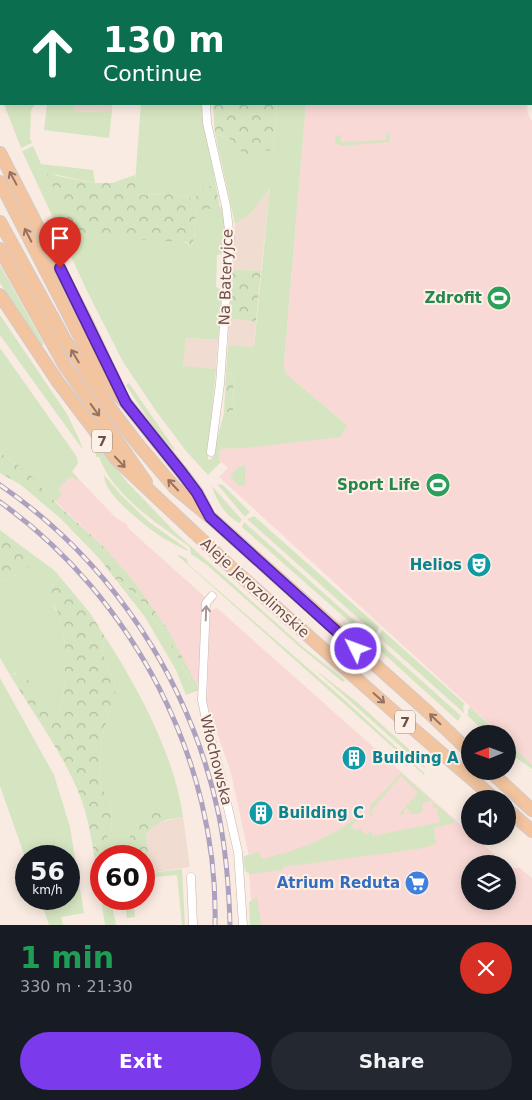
<!DOCTYPE html>
<meta charset="utf-8">
<style>
:root{--surface:#171b24;--page:#242831;--text:#f1f3f6;--muted:#9ea1a6;--accent:#7c3aed}
body{margin:0;font-family:"DejaVu Sans",sans-serif;background:var(--page);color:var(--text);height:100vh;display:flex;flex-direction:column;font-size:19px;white-space:nowrap}
*{box-sizing:border-box;margin:0}
p{font-size:16px;color:var(--muted)}
.icon{flex:none;width:28px;height:28px;fill:none;stroke:currentColor;stroke-width:2;stroke-linecap:round;stroke-linejoin:round}
.map{position:relative;height:925px;overflow:hidden}
.panel{display:flex;flex-direction:column;background:var(--surface);flex:1}
.panel>*{flex:none}
.banner{position:absolute;left:0px;top:0px;width:532px;height:105px;box-shadow:0 2px 12px #0003;background:#0b6e4f;color:#fff;overflow:hidden}
.needle{width:32px;rotate:269deg}
.fabs{position:absolute;left:461px;top:725px;display:grid;gap:10px}
.fabs a{display:grid;place-items:center;width:55px;height:55px;border-radius:50%;background:var(--surface);box-shadow:0 2px 12px #0003;font-size:25px}
.speed{position:absolute;left:15px;top:845px;display:flex;gap:10px;font-size:25px;font-weight:700;text-align:center}
.speed>*{display:grid;place-content:center;width:65px;height:65px;border-radius:50%;background:var(--surface);box-shadow:0 2px 12px #0003;line-height:1}
.speed small{font-size:12px;font-weight:400}
.speed .limit{border:8px solid #d22;background:#fff;color:#111}
.pin{position:absolute;display:grid;place-items:center;width:42px;height:42px;color:#fff;margin:-51px -21px;border-radius:50% 50% 50% 0;rotate:-45deg;box-shadow:0 0 5px #0007}
.pin .icon{rotate:45deg}
.me{position:absolute;width:55px;margin:-28px;rotate:312deg;stroke-linejoin:round;filter:drop-shadow(0 0 4px #0008)}
.turn{display:flex;align-items:center;gap:18px;height:105px;padding:0 20px;font-size:22px}
.turn .icon{width:65px;height:65px;stroke-width:2.5}
.turn b{display:block;font-size:35px;line-height:42px}
.round{display:grid;place-items:center;flex:none;width:52px;height:52px;border-radius:26px;background:var(--page)}
.summary{display:flex;align-items:center;justify-content:space-between;height:85px;padding:0 20px}
h1{font-size:30px;font-weight:700;line-height:38px;color:#1e9e55}
.action{display:flex;gap:10px;margin-top:auto;padding:10px 20px}
.action a{flex:1;height:58px;border-radius:30px;background:var(--accent);color:#fff;font-size:20px;font-weight:700;line-height:58px;text-align:center}
.action a+a{background:var(--page);color:var(--text)}
.map>svg:first-child{display:block}
</style>
<div class="map">
<svg width="532" height="925" viewBox="0 0 532 925">
<defs>
<pattern id="forest-crowns" width="20" height="18" patternUnits="userSpaceOnUse" patternTransform="scale(1.25)"><rect width="20" height="18" fill="#d6e5c1"/><path d="M2 6a3 3 0 1 1 6 0M12 15a3 3 0 1 1 6 0" fill="none" stroke="#b2bc9f"/></pattern>
</defs>
<rect width="100%" height="100%" fill="#f9ebe1"/>
<g fill="#f0dcd0">
<path d="M32 0H166L167 1H33Z"/>
<path d="M74 104H112V111L75 112Z"/>
<path d="M270 187 261 271 232 269 235 224 250 214Z"/>
<path d="M229 318 256 322 254 347 228 345Z"/>
<path d="M186 338 218 340 216 369 183 367Z"/>
<path d="M183 817 190 867 150 873 146 835 154 826 160 822Z"/>
</g>
<g fill="#f9d9d5">
<path d="M306 104H527L528 114 532 121V765L508 742V734H500L219 477 228 468 219 460V449L244 448 347 425 285 373 284 363Z"/>
<path d="M72 472 115 517 126 524 130 530 205 597 199 689 169 631 133 580 105 548 46 492Z"/>
<path d="M217 608 470 833V836H474L504 864H470V901H508V867L510 868H520L532 878V925H253L248 862 250 861 231 773 207 703 210 611Z"/>
</g>
<g fill="#d6e5c1">
<path d="M4 104H35L31 110 30 139 32 143 21 148Z"/>
<path d="M47 104H74L75 112 112 111 109 138 44 130Z"/>
<path d="M141 104H201L216 185 197 188 196 199 169 194 134 195Z"/>
<path d="M277 104H306L284 363 285 373 347 425 341 437 245 448 219 449V460L221 462 208 475 186 451 156 411 123 362 87 291 22 151 33 146 41 164 93 170 95 183 53 174 192 246 194 238 196 209 222 207C225 218 229 235 226 246 225 249 223 251 222 254L217 255 216 287 222 290 218 340 186 338 183 366 216 369 208 450V460L212 459 224 413 233 411 234 374 226 373 228 345 254 347 270 188 250 214 235 224 215 134 229 138 251 154 273 150Z"/>
<path d="M386 132 390 135 389 142 341 146 335 143V140L336 136 340 134 341 142 386 140Z"/>
<path d="M0 265 44 344 41 346 0 283Z"/>
<path d="M0 315 67 414 79 439 83 450 0 335Z"/>
<path d="M0 348 77 457 78 463 72 472 78 478 77 481 71 476 58 489 62 494 55 502 28 472 0 453Z"/>
<path d="M129 383 176 451C162 443 136 400 126 385Z"/>
<path d="M95 446 100 448 128 483 176 533 303 647 345 680 343 682 301 648 207 565 191 554 190 547C157 523 114 497 99 457H96Z"/>
<path d="M245 465V486L238 485 231 478V476L237 468Z"/>
<path d="M104 475 122 496 149 522 187 549 188 551C178 546 167 541 157 534 143 524 103 493 104 475Z"/>
<path d="M217 484 223 485 250 512 245 517Z"/>
<path d="M212 486 242 520 239 523C226 516 216 501 212 486Z"/>
<path d="M254 516 379 627 376 634 247 519Z"/>
<path d="M244 522 373 637 370 640 242 527Z"/>
<path d="M177 555H179L187 559 188 564 347 702 425 774 424 775Z"/>
<path d="M36 557 54 570 60 577 52 586 54 607 59 615 65 644V683L60 714 57 720 51 719 16 673 10 675 0 658V581C13 577 31 570 36 557Z"/>
<path d="M116 580 137 595 166 636 196 691 186 695 176 670 145 617Z"/>
<path d="M382 630 465 704 463 706 464 713 379 637Z"/>
<path d="M105 637C138 687 175 757 183 817L165 820V815C153 813 147 814 136 819L133 830 123 852 109 853 106 833 112 828 110 802 102 788 99 777 102 738 108 716 116 696 114 680 104 658 102 648Z"/>
<path d="M376 640 461 716 458 721 373 644Z"/>
<path d="M313 668 358 703 423 762 425 768Z"/>
<path d="M0 678 54 775 70 827 84 913 61 917 63 925H49L40 899H69V856H26V860L0 786Z"/>
<path d="M470 707 499 734H487L468 716V710Z"/>
<path d="M508 742 532 765V769L508 752Z"/>
<path d="M401 773 454 820V823L434 828 436 844 418 849 283 867V870L250 874 245 871 243 858 244 856 259 852 262 859C298 850 327 840 357 817L359 819 351 826 356 831 360 828 366 835 371 831 373 836 440 822 437 808H433L432 801 422 803 423 810 419 814H410L408 808 404 810V814L398 815 418 793 401 776 371 811 374 817H372L369 812 370 806Z"/>
<path d="M182 869 185 925H182L177 875 144 878V874Z"/>
<path d="M98 880H101V899H111L116 925H105Z"/>
<path d="M257 897 261 925H250L249 902Z"/>
<path d="M124 899H133L135 917 127 918Z"/>
</g>
<g fill="url(#forest-crowns)">
<path d="M387 0H532V23L531 1Z"/>
<path d="M213 104H277L273 150C265 151 256 154 249 154 239 153 239 148 234 142 229 137 221 135 215 134Z"/>
<path d="M47 174 95 183H112L135 175V195L169 194 196 199 197 188 216 185 220 208 196 210 194 238 192 246 186 242 76 237Z"/>
<path d="M232 269 261 271 256 322 229 318Z"/>
<path d="M226 373 234 374 233 411 224 413Z"/>
<path d="M0 453 28 472 55 502 105 548 133 580 169 631 199 689 196 691 166 636 137 595 116 580 98 557 60 518 21 485 0 473Z"/>
<path d="M0 530 36 557C31 570 13 577 0 581Z"/>
<path d="M60 577 90 613 105 637 102 648 104 658 114 680 116 696 108 716 102 738 99 777 102 788 110 802 112 828 107 833 109 853 123 852 133 830 136 819C145 814 154 810 165 815V820L154 826 146 835 150 873 144 874V856H101V880H98C93 850 90 819 78 791 60 749 33 713 10 675L21 673 25 675 51 719H57L60 714 65 683V644L59 615 49 595 52 586Z"/>
</g>
<g fill="none" stroke-linecap="round" stroke-linejoin="round">
<defs>
<g id="minor">
<path d="M23 0V1"/>
<path d="M531 37H532"/>
<path d="M206 104 207 123 226 206 230 238 220 384 211 452"/>
<path d="M212 596 206 603 202 700 206 720 221 777 238 852 243 925"/>
<path d="M191 877 193 925"/>
</g>
<g id="primary">
<path d="M0 153 86 321 119 390"/>
<path d="M0 182 94 364 112 389 126 403 182 473 197 493 207 512"/>
<path d="M0 222 65 340 105 401 136 442 175 488 210 517 428 712 470 752"/>
<path d="M0 249 65 366 146 482"/>
<path d="M0 295 58 382 117 460 232 568 410 726 495 799"/>
<path d="M490 771 532 810"/>
<path d="M508 810 532 831"/>
</g>
</defs>
<use href="#minor" stroke="#cab4ac" stroke-width="9"/>
<use href="#primary" stroke="#d3cac9" stroke-width="14"/>
<use href="#minor" stroke="#fff" stroke-width="8"/>
<use href="#primary" stroke="#f2c49f" stroke-width="12"/>
<defs>
<g id="rail">
<path d="M0 485C112 562 191 682 219 816 226 852 229 888 230 925"/>
<path d="M0 502C133 597 219 761 215 925"/>
</g>
</defs>
<use href="#rail" stroke="#aca2c0" stroke-width="5"/>
<use href="#rail" stroke="#fdf0e6" stroke-width="3" stroke-dasharray="9" stroke-linecap="butt"/>
</g>
<defs><path id="oneway-shaft" d="M-6 0H5M1.5-3L5.5 0L1.5 3" fill="none" stroke-width="1.6" stroke-linecap="round" stroke-linejoin="round" transform="scale(1.25)"/></defs>
<g stroke="#957364">
<use href="#oneway-shaft" transform="translate(13 178) rotate(-118)"/>
<use href="#oneway-shaft" transform="translate(28 235) rotate(-117)"/>
<use href="#oneway-shaft" transform="translate(75 356) rotate(-121)"/>
<use href="#oneway-shaft" transform="translate(95 410) rotate(54)"/>
<use href="#oneway-shaft" transform="translate(120 462) rotate(47)"/>
<use href="#oneway-shaft" transform="translate(173 485) rotate(-133)"/>
<use href="#oneway-shaft" transform="translate(379 698) rotate(42)"/>
<use href="#oneway-shaft" transform="translate(435 719) rotate(-136)"/>
</g>
<use stroke="#a79693" href="#oneway-shaft" transform="translate(206 613) rotate(-88)"/>
<g fill="none" stroke-linecap="round" stroke-linejoin="round">
<defs>
<path id="route" d="M60 268 126 403 182 473 197 493 210 517 356 649"/>
</defs>
<use href="#route" stroke="#51269a" stroke-width="12"/>
<use href="#route" stroke="#7c3aed" stroke-width="9"/>
</g>
<defs>
<symbol id="stadium-disc" viewBox="-11 -11 22 22"><circle r="9.5" fill="#2e9e5b" stroke="#fdf0e6"/><path d="M0-5a6.5 5 0 1 0 0 10a6.5 5 0 1 0 0-10ZM-3.5-1.8h7v3.6h-7Z" fill="#fff"/></symbol>
<symbol id="theatre-disc" viewBox="-11 -11 22 22"><circle r="9.5" fill="#0f9aa8" stroke="#fdf0e6"/><path d="M-5-5.5Q0-4 5-5.5V0Q5 5 0 6Q-5 5-5 0ZM-3.3-2.5H-1v1.5H-3.3ZM1-2.5H3.3v1.5H1ZM-2.8 1Q0 5.5 2.8 1Z" fill="#fff"/></symbol>
<symbol id="building-disc" viewBox="-11 -11 22 22"><circle r="9.5" fill="#0f9aa8" stroke="#fdf0e6"/><path d="M-4-6H4V6H1V3H-1V6H-4ZM-2.5-4.3h1.7v1.8h-1.7ZM.8-4.3h1.7v1.8H.8ZM-2.5-1h1.7V.8h-1.7ZM.8-1h1.7V.8H.8Z" fill="#fff"/></symbol>
<symbol id="supermarket-disc" viewBox="-11 -11 22 22"><circle r="9.5" fill="#3f7fe0" stroke="#fdf0e6"/><path d="M-6-5.5h2.5l.6 2H6L4.5 2H-2.5L-4.4-4H-6ZM-1.5 3.2a1.3 1.3 0 1 0 .1 0ZM3 3.2a1.3 1.3 0 1 0 .1 0Z" fill="#fff"/></symbol>
</defs>
<g fill-rule="evenodd">
<use href="#stadium-disc" x="485" y="284" width="28" height="28"/>
<use href="#stadium-disc" x="424" y="471" width="28" height="28"/>
<use href="#theatre-disc" x="465" y="551" width="28" height="28"/>
<use href="#building-disc" x="340" y="744" width="28" height="28"/>
<use href="#building-disc" x="247" y="799" width="28" height="28"/>
<use href="#supermarket-disc" x="403" y="869" width="28" height="28"/>
</g>
<g text-anchor="middle" dominant-baseline="central" stroke-width="4" stroke-linejoin="round" paint-order="stroke">
<g fill="#fdf0e6" stroke="#98807a" stroke-width="1">
<rect x="92" y="429.5" width="20" height="23" rx="4"/>
<rect x="395" y="710.5" width="20" height="23" rx="4"/>
</g>
<g font-size="14" font-weight="bold" fill="#6d504b">
<text x="102" y="441">7</text>
<text x="405" y="722">7</text>
</g>
<g font-size="15" fill="#6d504b" stroke="#fdf0e6">
<text transform="translate(226 277) rotate(-88)">Na Bateryjce</text>
<text transform="translate(255 588) rotate(42)">Aleje Jerozolimskie</text>
<text transform="translate(216 760) rotate(76)">Włochowska</text>
</g>
<g font-size="15" font-weight="bold" fill="#27864d" stroke="#fdf0e6" text-anchor="end">
<text x="482" y="298">Zdrofit</text>
<text x="420" y="485">Sport Life</text>
</g>
<g font-size="15" font-weight="bold" fill="#0d838f" stroke="#fdf0e6" text-anchor="start">
<text x="462" y="565" text-anchor="end">Helios</text>
<text x="372" y="758">Building A</text>
<text x="278" y="813">Building C</text>
</g>
<g font-size="15" font-weight="bold" fill="#366cbe" stroke="#fdf0e6" text-anchor="end">
<text x="400" y="883">Atrium Reduta</text>
</g>
</g>
</svg>
<div class="fabs">
<a><svg class="needle" viewBox="-14 -14 28 28"><path d="M0-13l5 13h-10z" fill="#e53935"/><path d="M0 13l5-13h-10z" fill="#9ea1a6"/></svg></a>
<a><svg class="icon" aria-label="sound" viewBox="0 0 24 24"><path d="M4 9h4l5-4v14l-5-4H4zM17 9q2 3 0 6"/></svg></a>
<a><svg class="icon" aria-label="layers" viewBox="0 0 24 24"><path d="M12 4l9 5-9 5-9-5zM3 14l9 5 9-5"/></svg></a>
</div>
<div class="speed"><div>56<small>km/h</small></div><div class="limit">60</div></div>
<div class="pin" style="left:60px;top:268px;background:#d93025"><svg class="icon" aria-label="arrive" viewBox="0 0 24 24"><path d="M6 21V4h12l-3 4 3 4H6"/></svg></div>
<svg class="me" style="left:356px;top:649px" viewBox="-20 -20 40 40"><circle r="17" fill="#7c3aed" stroke="#fff" stroke-width="3"/><path d="M0-11L8 9 0 5-8 9z" fill="#fff"/></svg>
<div class="banner">
<div class="turn"><svg class="icon" aria-label="ahead" viewBox="0 0 24 24"><path d="M12 20V5M6 11l6-6 6 6"/></svg><div><b>130 m</b>Continue</div></div>
</div>
</div>
<section class="panel">
<div class="summary"><div><h1>1 min</h1><p>330 m · 21:30</p></div><a class="round" style="background:#d93025;color:#fff"><svg class="icon" aria-label="close" viewBox="0 0 24 24"><path d="M6 6l12 12M18 6L6 18"/></svg></a></div>
<div class="action"><a>Exit</a><a>Share</a></div>
</section>
